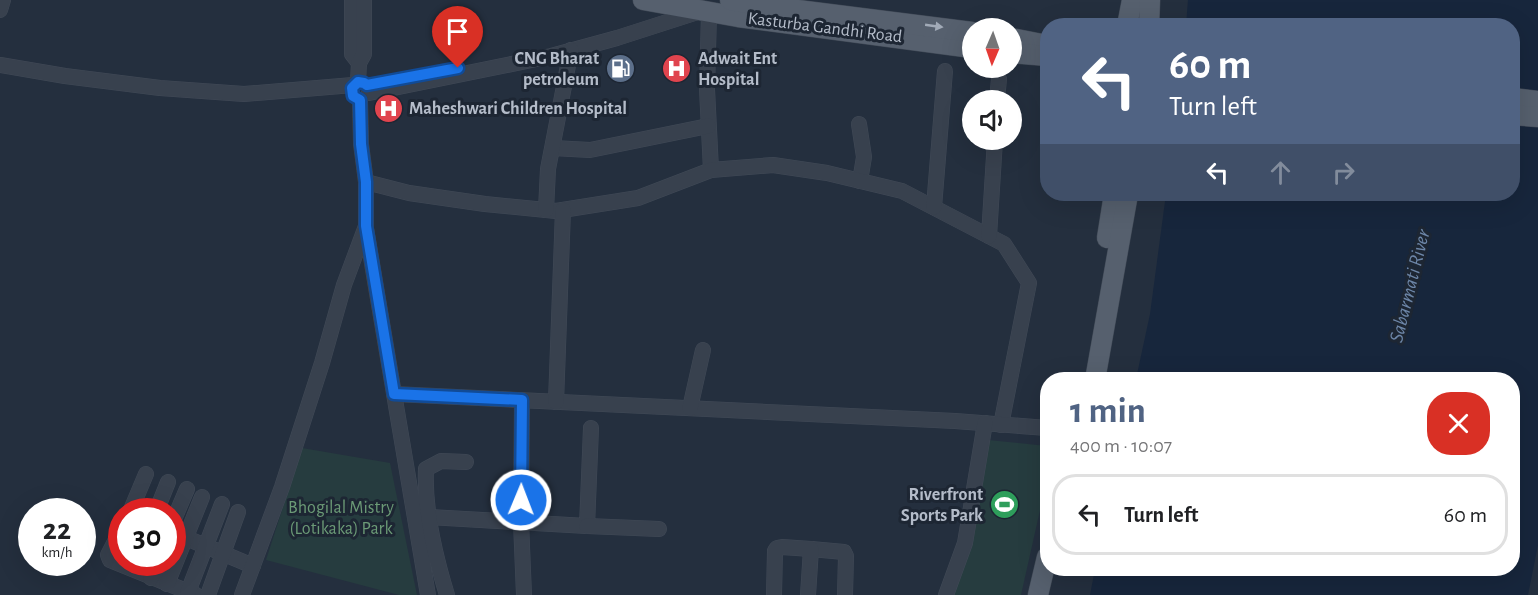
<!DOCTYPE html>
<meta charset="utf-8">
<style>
:root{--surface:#fff;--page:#f6f6f6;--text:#202124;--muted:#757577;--line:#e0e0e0;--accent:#506383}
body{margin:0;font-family:"Alegreya Sans",sans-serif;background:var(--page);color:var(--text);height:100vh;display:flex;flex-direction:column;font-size:22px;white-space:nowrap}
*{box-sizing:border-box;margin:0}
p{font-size:20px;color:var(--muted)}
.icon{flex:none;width:33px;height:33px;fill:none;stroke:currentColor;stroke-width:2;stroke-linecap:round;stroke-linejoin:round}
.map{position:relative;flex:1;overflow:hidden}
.panel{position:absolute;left:1040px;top:372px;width:480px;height:204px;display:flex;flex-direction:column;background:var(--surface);border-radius:24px;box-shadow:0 6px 24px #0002}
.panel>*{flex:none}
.banner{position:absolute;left:1040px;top:18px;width:480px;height:183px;border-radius:24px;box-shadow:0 6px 24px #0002;background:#506383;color:#fff;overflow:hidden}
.needle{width:39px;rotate:182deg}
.buttons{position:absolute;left:962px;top:18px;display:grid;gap:12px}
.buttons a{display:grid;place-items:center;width:60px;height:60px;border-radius:50%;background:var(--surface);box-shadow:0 6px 24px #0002;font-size:30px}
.speed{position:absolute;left:18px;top:498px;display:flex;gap:12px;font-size:30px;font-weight:700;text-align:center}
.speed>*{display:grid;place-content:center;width:78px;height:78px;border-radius:50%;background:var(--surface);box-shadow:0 6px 24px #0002;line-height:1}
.speed small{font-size:15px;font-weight:400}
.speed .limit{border:9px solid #d22;background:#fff;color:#111}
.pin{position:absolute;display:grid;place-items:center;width:51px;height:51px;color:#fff;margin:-62px -26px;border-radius:50% 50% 50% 0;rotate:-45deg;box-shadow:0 0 6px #0007}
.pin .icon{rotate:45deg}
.me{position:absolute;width:66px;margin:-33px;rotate:1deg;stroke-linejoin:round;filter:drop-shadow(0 0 4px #0008)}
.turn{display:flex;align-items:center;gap:21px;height:126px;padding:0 30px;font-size:27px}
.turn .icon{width:78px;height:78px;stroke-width:2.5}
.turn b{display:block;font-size:42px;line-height:51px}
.lanes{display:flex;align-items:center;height:57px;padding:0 30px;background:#0003;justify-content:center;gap:30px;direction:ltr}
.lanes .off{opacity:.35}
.round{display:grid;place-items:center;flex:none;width:63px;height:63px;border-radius:24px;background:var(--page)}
.overview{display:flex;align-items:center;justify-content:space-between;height:102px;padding:0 30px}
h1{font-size:36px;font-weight:600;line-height:45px;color:var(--accent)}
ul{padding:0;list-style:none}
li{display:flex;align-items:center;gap:18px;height:81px;margin:0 12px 9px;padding:0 18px;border:3px solid var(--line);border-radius:24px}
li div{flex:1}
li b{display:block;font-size:22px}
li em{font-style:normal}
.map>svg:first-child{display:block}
</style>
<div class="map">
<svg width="1538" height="595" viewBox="0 0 1538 595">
<rect width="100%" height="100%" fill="#242f3e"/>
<g fill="#263c3f">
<path d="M978 439 1047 446V479L1021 595H941L962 531Z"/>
<path d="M302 448 390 463 417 595H399L266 560Z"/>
</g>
<path fill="#17263c" d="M1188 0H1538V545L1528 595H1090L1095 569 1512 568V380L1136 379 1150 314 1166 194H1512V26L1186 25Z"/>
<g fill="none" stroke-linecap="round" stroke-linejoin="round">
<defs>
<g id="minor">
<path d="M352 0V54L359 63"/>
<path d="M0 10 3 0"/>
<path d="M709 13 707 89 711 170"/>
<path d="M0 65 65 76 160 88 244 94 353 85"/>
<path d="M358 82 359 63 364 54V0"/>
<path d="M369 93 551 56 617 38 701 11"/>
<path d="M997 100 999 79"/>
<path d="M859 124 864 157 860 181"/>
<path d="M553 148 590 150 708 126"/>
<path d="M366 182 409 193 485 204 556 211 638 198 711 170 773 165 827 173 902 191 1004 244 1029 283 1001 425"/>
<path d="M934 207 945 71"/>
<path d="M546 210 548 169 571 50"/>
<path d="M366 228 428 595"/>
<path d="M989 236 995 140"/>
<path d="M394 394 955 421 1047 428"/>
<path d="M522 400 521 522 524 595"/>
<path d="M556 402 563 210"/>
<path d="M690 408 703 350"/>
<path d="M130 512 146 474"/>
<path d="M156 512 168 482"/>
<path d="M429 517 587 526 591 428"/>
<path d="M172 524 187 489"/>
<path d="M587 526 659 529"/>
<path d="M122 528 108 555 110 560 196 595"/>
<path d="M172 532 253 566"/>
<path d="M811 549 844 552 846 556 845 595"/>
<path d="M151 578 157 562"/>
<path d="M167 584 202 497"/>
<path d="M188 592 222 504"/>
<path d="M208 595 238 512"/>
<path d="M242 595 282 487 322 363 344 285 366 226V182L361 144 360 100"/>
<path d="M447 595C435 556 424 510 426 469L441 461 466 462"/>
<path d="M774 595 775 551 777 548 782 547 811 549 808 595"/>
<path d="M946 595 965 543 985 423"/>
</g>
<g id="major">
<path d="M643 0 738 17 972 48"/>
<path d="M730 0 751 4 972 32"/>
<path d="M1127 26 1132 0"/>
<path d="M1149 26 1150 0"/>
<path d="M1011 38 1047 45"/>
<path d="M1011 53 1047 56"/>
<path d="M1512 98 1538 101"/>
<path d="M1512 115 1538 117"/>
<path d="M1107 238 1114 194"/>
<path d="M1095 380 1128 194"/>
<path d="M1038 595 1047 557"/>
</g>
</defs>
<use href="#minor" stroke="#414a57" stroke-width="16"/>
<use href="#major" stroke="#414a57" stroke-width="21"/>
<use href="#minor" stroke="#38414e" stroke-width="15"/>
<use href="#major" stroke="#56606e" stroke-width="20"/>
</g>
<defs><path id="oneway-solid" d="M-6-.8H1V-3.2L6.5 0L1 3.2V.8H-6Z" transform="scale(1.5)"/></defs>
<use fill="#a1aab7" href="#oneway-solid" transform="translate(934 26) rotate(8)"/>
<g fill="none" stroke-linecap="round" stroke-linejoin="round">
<defs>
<path id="route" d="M458 68 367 85 364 83 358 82 352 88 353 96 360 100 361 144 366 182V226L394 394 522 400 521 500"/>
</defs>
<use href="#route" stroke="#114b97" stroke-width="15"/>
<use href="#route" stroke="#1a73e8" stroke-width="10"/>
</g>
<defs>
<symbol id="fuel-disc" viewBox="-11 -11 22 22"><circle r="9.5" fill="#5c6f8a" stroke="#1d2633"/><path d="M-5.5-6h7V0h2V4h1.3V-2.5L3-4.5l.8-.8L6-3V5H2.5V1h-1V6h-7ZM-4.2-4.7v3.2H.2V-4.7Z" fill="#fff"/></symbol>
<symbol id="hospital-disc" viewBox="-11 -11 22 22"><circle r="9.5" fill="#e0444e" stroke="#1d2633"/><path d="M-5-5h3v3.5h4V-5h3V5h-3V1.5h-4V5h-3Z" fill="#fff"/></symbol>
<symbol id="stadium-disc" viewBox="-11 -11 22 22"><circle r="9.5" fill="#2e9e5b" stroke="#1d2633"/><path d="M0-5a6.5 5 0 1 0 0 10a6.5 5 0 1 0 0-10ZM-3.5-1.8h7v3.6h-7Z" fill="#fff"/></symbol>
</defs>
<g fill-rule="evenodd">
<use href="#fuel-disc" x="604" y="52" width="33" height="33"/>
<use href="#hospital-disc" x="660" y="52" width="33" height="33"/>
<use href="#hospital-disc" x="372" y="92" width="33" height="33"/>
<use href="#stadium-disc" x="988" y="488" width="33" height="33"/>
</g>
<g text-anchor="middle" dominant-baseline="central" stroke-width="6" stroke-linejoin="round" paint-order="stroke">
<g font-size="18" fill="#b4bcc9" stroke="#1d2633">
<text transform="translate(825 28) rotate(7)">Kasturba Gandhi Road</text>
</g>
<g font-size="18" font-weight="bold" fill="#b4bcc9" stroke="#1d2633" text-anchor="end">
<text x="599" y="59">CNG Bharat<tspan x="599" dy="21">petroleum</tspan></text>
<text x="698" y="59" text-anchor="start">Adwait Ent<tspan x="698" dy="21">Hospital</tspan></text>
<text x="409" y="109" text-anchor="start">Maheshwari Children Hospital</text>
<text x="983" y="495">Riverfront<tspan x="983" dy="21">Sports Park</tspan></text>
</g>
<g font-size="18" fill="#6b9a76" stroke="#1d2633">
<text x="341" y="508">Bhogilal Mistry<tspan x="341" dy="21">(Lotikaka) Park</tspan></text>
</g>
<g font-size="20" font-style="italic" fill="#6d86a8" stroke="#1d2633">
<text transform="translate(1410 286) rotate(-76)">Sabarmati River</text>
</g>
</g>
</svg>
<div class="buttons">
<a><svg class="needle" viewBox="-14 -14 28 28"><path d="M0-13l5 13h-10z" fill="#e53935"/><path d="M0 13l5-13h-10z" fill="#757577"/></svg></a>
<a><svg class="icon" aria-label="sound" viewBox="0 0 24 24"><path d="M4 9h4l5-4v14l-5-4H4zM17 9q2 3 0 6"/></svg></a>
</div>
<div class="speed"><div>22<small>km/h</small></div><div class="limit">30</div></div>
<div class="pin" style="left:458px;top:68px;background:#d93025"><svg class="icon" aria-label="arrive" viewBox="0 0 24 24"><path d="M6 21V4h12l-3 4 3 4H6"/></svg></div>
<svg class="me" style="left:521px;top:500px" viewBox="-20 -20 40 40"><circle r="17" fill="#1a73e8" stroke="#fff" stroke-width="3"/><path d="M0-11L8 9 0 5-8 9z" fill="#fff"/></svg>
<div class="banner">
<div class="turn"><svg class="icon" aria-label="left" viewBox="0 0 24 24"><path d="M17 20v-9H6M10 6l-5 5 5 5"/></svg><div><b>60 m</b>Turn left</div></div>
<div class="lanes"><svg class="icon" aria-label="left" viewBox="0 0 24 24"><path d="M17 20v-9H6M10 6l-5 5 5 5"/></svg><svg class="icon off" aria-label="ahead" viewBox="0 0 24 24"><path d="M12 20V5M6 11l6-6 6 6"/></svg><svg class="icon off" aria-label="right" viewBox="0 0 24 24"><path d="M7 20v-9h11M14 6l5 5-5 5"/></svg></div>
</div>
<section class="panel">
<div class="overview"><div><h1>1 min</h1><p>400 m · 10:07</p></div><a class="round" style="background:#d93025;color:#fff"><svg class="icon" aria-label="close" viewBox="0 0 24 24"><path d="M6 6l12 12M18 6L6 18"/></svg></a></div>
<ul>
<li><svg class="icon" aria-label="left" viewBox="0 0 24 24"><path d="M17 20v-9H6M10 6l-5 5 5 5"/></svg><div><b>Turn left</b></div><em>60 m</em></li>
</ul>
</section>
</div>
